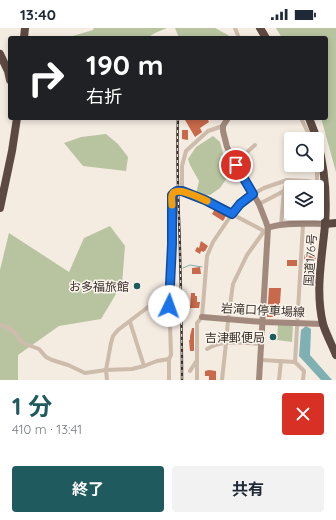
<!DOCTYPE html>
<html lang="ja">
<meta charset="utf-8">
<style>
:root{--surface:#fff;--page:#f2f2f3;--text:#1f2937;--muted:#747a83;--accent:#1f5a5e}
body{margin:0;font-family:Quicksand,"Noto Sans JP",sans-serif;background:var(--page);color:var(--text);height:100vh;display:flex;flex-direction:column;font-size:15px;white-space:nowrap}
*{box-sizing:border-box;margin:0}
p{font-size:13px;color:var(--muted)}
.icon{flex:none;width:22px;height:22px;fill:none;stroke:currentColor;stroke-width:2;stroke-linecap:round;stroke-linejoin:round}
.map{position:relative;height:352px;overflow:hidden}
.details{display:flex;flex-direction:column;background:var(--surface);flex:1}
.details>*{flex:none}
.guide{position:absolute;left:8px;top:8px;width:320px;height:84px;border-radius:4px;box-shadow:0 2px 6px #0003;background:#202124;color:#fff;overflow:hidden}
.fabs{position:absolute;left:284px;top:104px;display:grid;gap:8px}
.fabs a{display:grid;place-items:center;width:40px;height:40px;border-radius:4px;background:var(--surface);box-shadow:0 2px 6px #0003;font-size:20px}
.pin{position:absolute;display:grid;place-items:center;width:34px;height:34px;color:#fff;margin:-17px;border:2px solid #fff;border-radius:50%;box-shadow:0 1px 4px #0007}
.me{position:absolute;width:44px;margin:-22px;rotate:3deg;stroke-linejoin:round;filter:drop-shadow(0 0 3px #0008)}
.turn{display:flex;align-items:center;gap:14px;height:84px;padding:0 12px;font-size:18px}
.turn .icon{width:52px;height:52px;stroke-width:2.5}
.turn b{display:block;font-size:28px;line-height:34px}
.round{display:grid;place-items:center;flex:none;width:42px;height:42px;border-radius:4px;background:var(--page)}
.overview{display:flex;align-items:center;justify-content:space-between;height:68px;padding:0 12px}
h1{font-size:24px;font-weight:700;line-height:30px;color:var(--accent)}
.button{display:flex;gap:8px;margin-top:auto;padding:8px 12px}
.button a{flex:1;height:46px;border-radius:4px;background:var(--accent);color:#fff;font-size:16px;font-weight:700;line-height:46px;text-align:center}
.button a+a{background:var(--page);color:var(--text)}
.status{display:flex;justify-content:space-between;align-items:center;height:28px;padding:0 20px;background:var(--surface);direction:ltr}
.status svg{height:11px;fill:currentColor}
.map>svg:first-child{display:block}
</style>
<div class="status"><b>13:40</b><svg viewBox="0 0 49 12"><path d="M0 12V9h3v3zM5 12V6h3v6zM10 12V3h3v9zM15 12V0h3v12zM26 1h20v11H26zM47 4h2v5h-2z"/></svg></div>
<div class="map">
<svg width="336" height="352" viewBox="0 0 336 352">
<rect width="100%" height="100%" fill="#f4ebe1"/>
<g fill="#b8c4a0">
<path d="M94 0H167L155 5 147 10H66L93 2Z"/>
<path d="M175 0H215L228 7 229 10H179Z"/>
<path d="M276 0H336V144L321 90H326V10H282Z"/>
<path d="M106 106 118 116 128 129 126 143 83 138 64 115 81 109Z"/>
<path d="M213 108 220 114 229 147 220 160 210 167 196 166 199 153 190 137 188 131 196 119Z"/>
<path d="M110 198 125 218 122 256 101 291 59 298 18 327V352H0V242L9 205 69 244 84 210Z"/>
<path d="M278 296H293L292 314 277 312Z"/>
</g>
<path fill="#7fb0b2" d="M306 298 311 301 310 327 332 352H321L299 328 301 302Z"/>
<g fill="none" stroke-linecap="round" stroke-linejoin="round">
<path stroke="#7fb0b2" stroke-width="1" d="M183 240 190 237 202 239"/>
</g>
<g fill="#c8694b">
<path d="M188 90H207L209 94 200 100 202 104 195 109 185 92Z"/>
<path d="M182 102H188V112L182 111Z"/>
<path d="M215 181 226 188 223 193 212 186Z"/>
<path d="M201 213 208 218 205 223H204V224L201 223 200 226 195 223 197 219 199 220Z"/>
<path d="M305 226 316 227V232L304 231Z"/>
<rect x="287" y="232" width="10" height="6"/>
<path d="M200 239 201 246H192V240Z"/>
<path d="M304 244H314L313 252H303Z"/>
<path d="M269 260H281L280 275H279V282H276L275 289H267Z"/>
<path d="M191 265H195V268H197V274H200L199 280H190Z"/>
<path d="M192 300H194V323H190L189 312H190V308Z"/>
<path d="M209 342 216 343V352H209V348H205V343Z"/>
</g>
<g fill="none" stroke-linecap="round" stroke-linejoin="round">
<g stroke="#cdbbac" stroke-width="4">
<path d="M235 0 239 10"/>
<path d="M301 90 311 111"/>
<path d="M235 135 255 117"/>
<path d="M317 135V155"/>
<path d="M287 152 307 153 325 156"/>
<path d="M182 163V138L186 123 208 103 223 98"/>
<path d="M259 176 284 163"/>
<path d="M130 294 144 338"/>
<path d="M0 297 7 299 14 304 20 312 23 315 39 321 46 329 52 332 68 337 85 345 106 342 132 341 144 338 157 333 169 331"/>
<path d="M207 321C223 311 243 315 262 316"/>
<path d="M197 332V352"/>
<path d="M261 332 295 334 304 343 303 352"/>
<path d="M295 334 303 196"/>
<path d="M190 343 197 332V295L202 289 207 228 213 214 232 186 240 177 253 166 264 160 287 152 284 163 281 197"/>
<path d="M107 352 106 342 111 315 113 308 118 302 169 263"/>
<path d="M169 352V331L171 327 169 267 172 216V167L174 165 177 163H182L205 172 264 203"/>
<path d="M222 352 226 315 228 292 233 256 247 227 265 202"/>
<path d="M279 352 281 333"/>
</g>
<g stroke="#a18a7d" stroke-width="6">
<path d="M228 90 223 98V103L227 119 236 137 259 176 266 194 268 200 259 352"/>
<path d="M268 200C282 194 309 196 325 196"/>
<path d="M202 289 263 294 323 296"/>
</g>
<g stroke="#5c4a42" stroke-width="8">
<path d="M260 0 266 10"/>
<path d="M24 10 25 0"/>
<path d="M0 26 8 43 10 52"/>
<path d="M309 90 317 111"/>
<path d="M317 112C325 140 327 169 325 197 322 230 315 263 323 296 326 306 332 317 336 327"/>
<path d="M0 180 12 123 17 90"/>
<path d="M325 196 336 195"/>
</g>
<defs>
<path id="rail" d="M178 90C176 135 179 179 180 224 181 267 182 309 182 352"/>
</defs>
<use href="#rail" stroke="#3b302b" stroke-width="2.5"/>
<use href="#rail" stroke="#fbf5ee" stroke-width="1" stroke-dasharray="3" stroke-linecap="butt"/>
</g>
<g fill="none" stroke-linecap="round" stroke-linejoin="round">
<defs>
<path id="route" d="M169 278 172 216V167L174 165 177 163H182L205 172 232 186 240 176 253 166 236 137"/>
</defs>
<use href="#route" stroke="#114b97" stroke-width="10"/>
<use href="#route" stroke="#1a73e8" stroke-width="7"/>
<path stroke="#f59e0b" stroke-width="7" d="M172 177C172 174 171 170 172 167 175 157 200 170 207 173"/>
</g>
<g fill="#1f5a5e" stroke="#fbf5ee" stroke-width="1.5">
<circle cx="137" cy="258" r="4"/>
<circle cx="273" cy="309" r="4"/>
</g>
<g text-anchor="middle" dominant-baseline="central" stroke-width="3" stroke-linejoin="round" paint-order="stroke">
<g font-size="12" fill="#3b302b" stroke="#fbf5ee">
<text transform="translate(310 232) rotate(-86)">国道176号</text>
<text transform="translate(263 282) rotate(3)">岩滝口停車場線</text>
</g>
<g font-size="12" fill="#3b302b" stroke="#fbf5ee" text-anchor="end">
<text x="129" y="258">お多福旅館</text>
<text x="265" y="309">吉津郵便局</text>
</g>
</g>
</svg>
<div class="fabs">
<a><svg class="icon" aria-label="search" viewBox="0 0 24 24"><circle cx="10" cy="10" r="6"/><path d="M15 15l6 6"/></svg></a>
<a><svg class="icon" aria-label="layers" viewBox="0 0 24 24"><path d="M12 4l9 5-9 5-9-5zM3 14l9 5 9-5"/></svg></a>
</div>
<div class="pin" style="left:236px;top:137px;background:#d93025"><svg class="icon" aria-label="arrive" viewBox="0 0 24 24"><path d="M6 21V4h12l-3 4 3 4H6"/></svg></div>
<svg class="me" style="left:169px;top:278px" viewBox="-20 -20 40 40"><circle r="19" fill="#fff"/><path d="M0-13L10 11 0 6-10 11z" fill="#1a73e8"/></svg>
<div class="guide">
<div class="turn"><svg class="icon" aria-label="right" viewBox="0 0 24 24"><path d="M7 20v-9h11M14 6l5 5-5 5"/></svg><div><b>190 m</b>右折</div></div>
</div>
</div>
<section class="details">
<div class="overview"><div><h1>1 分</h1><p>410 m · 13:41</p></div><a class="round" style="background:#d93025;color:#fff"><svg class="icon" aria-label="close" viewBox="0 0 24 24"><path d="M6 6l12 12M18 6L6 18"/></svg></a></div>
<div class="button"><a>終了</a><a>共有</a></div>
</section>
